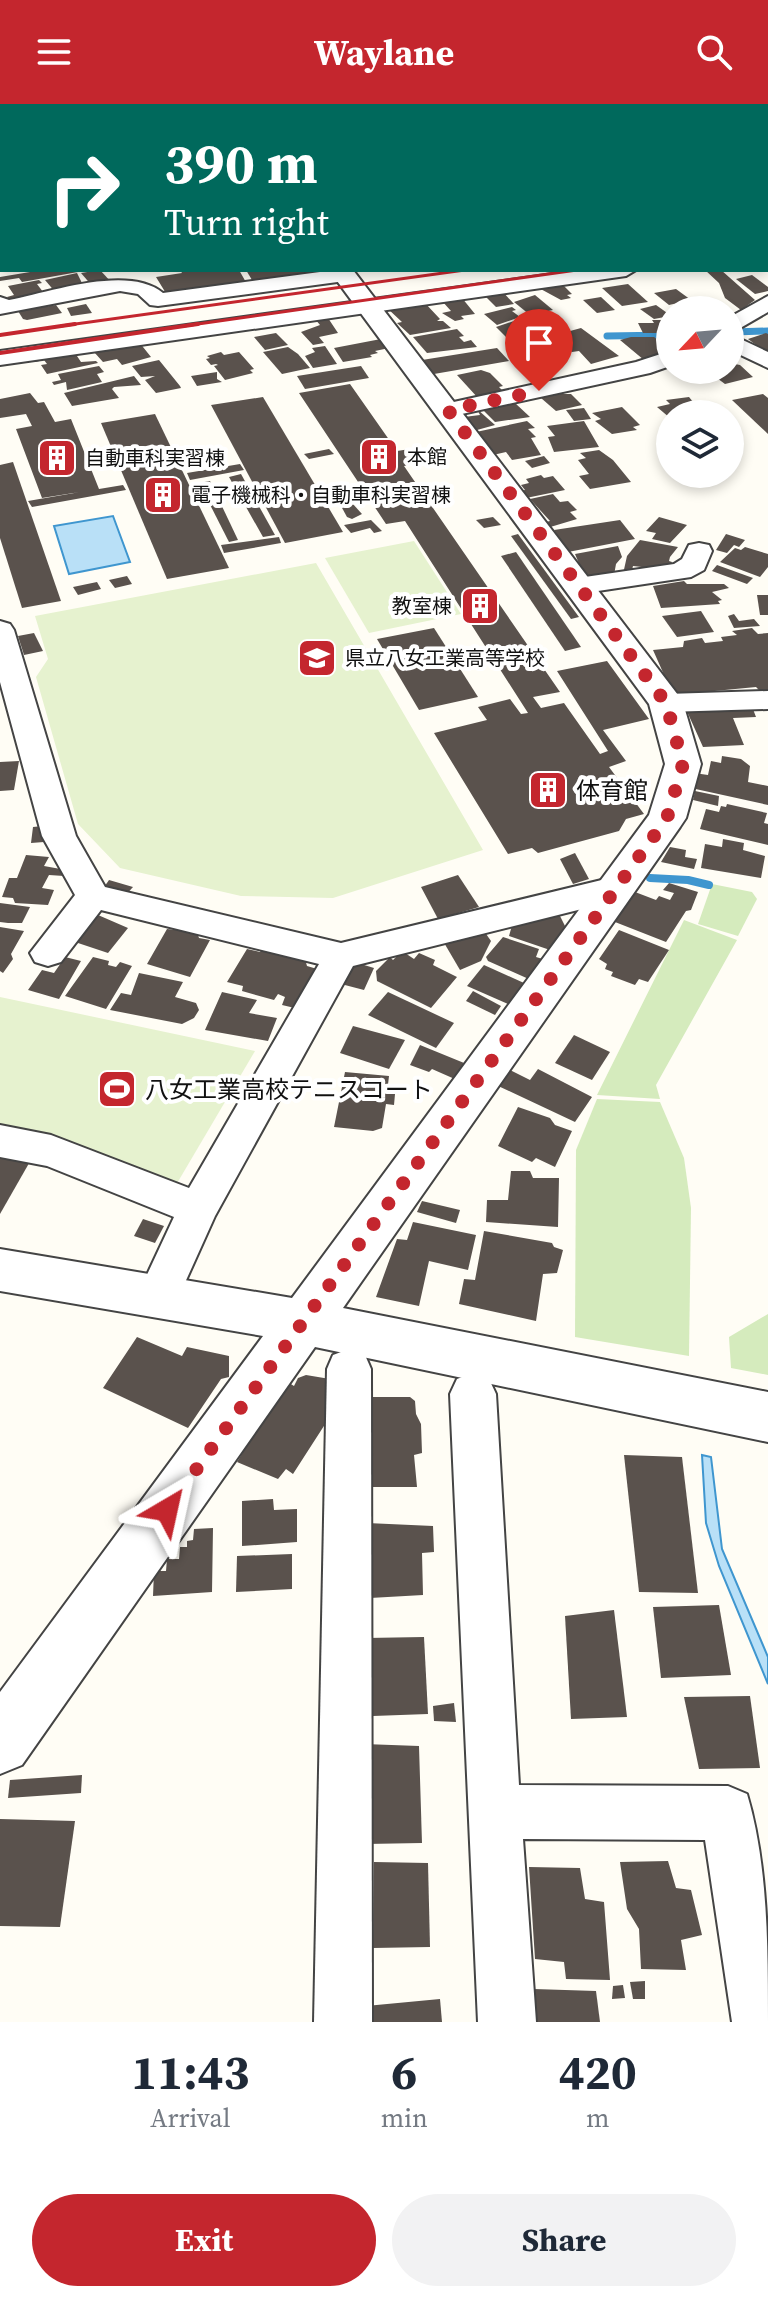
<!DOCTYPE html>
<meta charset="utf-8">
<style>
:root{--surface:#fff;--page:#f2f2f3;--text:#1f2937;--muted:#747a83;--accent:#c4262e}
body{margin:0;font-family:"Source Serif 4","Noto Sans JP",serif;background:var(--page);color:var(--text);height:100vh;display:flex;flex-direction:column;font-size:30px;white-space:nowrap}
*{box-sizing:border-box;margin:0}
p{font-size:26px;color:var(--muted)}
.icon{flex:none;width:44px;height:44px;fill:none;stroke:currentColor;stroke-width:2;stroke-linecap:round;stroke-linejoin:round}
.map{position:relative;height:1918px;overflow:hidden}
.sheet{display:flex;flex-direction:column;background:var(--surface);flex:1}
.sheet>*{flex:none}
.hud{position:absolute;left:0px;top:0px;width:768px;height:168px;box-shadow:0 4px 12px #0003;background:#00695c;color:#fff;overflow:hidden}
.needle{width:52px;rotate:244deg}
.tools{position:absolute;left:656px;top:192px;display:grid;gap:16px}
.tools a{display:grid;place-items:center;width:88px;height:88px;border-radius:50%;background:var(--surface);box-shadow:0 4px 12px #0003;font-size:40px}
.pin{position:absolute;display:grid;place-items:center;width:68px;height:68px;color:#fff;margin:-82px -34px;border-radius:50% 50% 50% 0;rotate:-45deg;box-shadow:0 0 8px #0007}
.pin .icon{rotate:45deg}
.me{position:absolute;width:88px;margin:-44px;rotate:36deg;stroke-linejoin:round;filter:drop-shadow(0 0 6px #0008)}
.turn{display:flex;align-items:center;gap:28px;height:168px;padding:0 32px;font-size:36px}
.turn .icon{width:104px;height:104px;stroke-width:2.5}
.turn b{display:block;font-size:56px;line-height:68px}
.eta{display:flex;justify-content:space-evenly;align-items:center;height:136px;text-align:center}
.eta b{font-size:48px;font-weight:700;line-height:56px}
.button{display:flex;gap:16px;margin-top:auto;padding:16px 32px}
.button a{flex:1;height:92px;border-radius:48px;background:var(--accent);color:#fff;font-size:32px;font-weight:700;line-height:92px;text-align:center}
.button a+a{background:var(--page);color:var(--text)}
header{display:flex;justify-content:space-between;align-items:center;height:104px;padding:0 32px;background:var(--accent);color:#fff;font-size:36px;font-weight:700}
.map>svg:first-child{display:block}
</style>
<header><svg class="icon" aria-label="menu" viewBox="0 0 24 24"><path d="M4 6h16M4 12h16M4 18h16"/></svg>Waylane<svg class="icon" aria-label="search" viewBox="0 0 24 24"><circle cx="10" cy="10" r="6"/><path d="M15 15l6 6"/></svg></header>
<div class="map">
<svg width="768" height="1918" viewBox="0 0 768 1918">
<rect width="100%" height="100%" fill="#fffdf5"/>
<g fill="#d5ebbd">
<path d="M712 780 752 788 757 795 738 832 698 820Z"/>
<path d="M684 816 737 836 656 981 660 995 597 991Z"/>
<path d="M597 995 660 998 684 1054 691 1104 689 1252 575 1233 576 1046Z"/>
<path d="M768 1210V1271L731 1264 729 1233Z"/>
</g>
<g fill="#e6f2cf">
<path d="M414 437 461 510 369 529 325 454Z"/>
<path d="M316 459 483 746 333 794 241 792 120 764 78 720 36 573 48 555 35 512Z"/>
<path d="M0 893 255 947 176 1081 0 1023Z"/>
</g>
<g fill="#b9e0f7" stroke="#3f96cf" stroke-width="2">
<path d="M113 412 130 458 69 470 54 422Z"/>
<path d="M702 1351 711 1353 722 1445 768 1553V1580L719 1462 706 1419Z"/>
</g>
<g fill="none" stroke-linecap="round" stroke-linejoin="round">
<g stroke="#3f96cf" stroke-width="7">
<path d="M733 228 768 227"/>
<path d="M607 232 670 231"/>
</g>
<path stroke="#3f96cf" stroke-width="8" d="M650 774 688 776 709 781"/>
</g>
<g fill="#5a524d">
<path d="M42 166 78 168 22 178 19 174 0 177V173Z"/>
<path d="M100 166 112 179 93 183 81 169Z"/>
<path d="M180 166H239L247 180 167 191 156 173 182 169Z"/>
<path d="M246 166H319V168L252 176Z"/>
<path d="M705 166H721L755 196 741 206 725 194 719 179Z"/>
<path d="M77 169 84 183 56 189 45 176Z"/>
<path d="M752 171 768 183V187L755 190 736 175Z"/>
<path d="M39 176 42 179 37 180 43 188 36 190 38 192 11 198 7 193 14 191 8 182Z"/>
<path d="M561 179 572 190 567 191 571 194 561 196 537 183Z"/>
<path d="M628 180 648 198 622 202 602 184Z"/>
<path d="M676 185 691 196 669 201 654 189Z"/>
<path d="M502 187 514 200 496 203 483 190Z"/>
<path d="M535 191 553 206 530 211 514 198Z"/>
<path d="M601 193 615 206 597 209 583 196Z"/>
<path d="M462 194 475 210 461 212 464 215 455 217 442 209 451 207 442 197Z"/>
<path d="M424 198 440 215 437 217H443L451 224 410 231 397 219 402 218 387 204Z"/>
<path d="M86 200 92 209 71 212 67 204Z"/>
<path d="M56 201 62 209 27 216 23 215 18 207Z"/>
<path d="M656 201 670 211V212L654 215 640 205Z"/>
<path d="M512 203 516 206 512 207 520 213 497 221 484 210Z"/>
<path d="M326 211 338 229 319 233 324 239 313 241 301 228 320 221 314 214Z"/>
<path d="M517 216 531 221 542 231 519 238 506 233 496 223Z"/>
<path d="M652 216H668L670 229H643L638 219H654Z"/>
<path d="M581 224 619 252 591 260 579 247 572 248 567 244 572 243 568 239 563 240 552 232Z"/>
<path d="M457 225 464 232 459 233 464 238 471 236 477 243 427 249 413 233Z"/>
<path d="M276 229 288 241 265 246 254 233Z"/>
<path d="M766 229 768 230V250L748 235Z"/>
<path d="M631 233H654L669 244 660 248 665 251 644 256 620 236Z"/>
<path d="M381 235 389 244 375 247 378 249 370 251 372 253 343 258 334 244Z"/>
<path d="M541 236 564 253 538 260 515 242Z"/>
<path d="M139 238 151 253 122 261 117 255 103 258 94 248Z"/>
<path d="M325 242 337 260 313 264 305 252 315 248 312 244Z"/>
<path d="M288 243 298 250 310 264 282 270 263 248Z"/>
<path d="M497 244 509 257 434 270 422 256Z"/>
<path d="M221 248 224 251 239 248 254 265 250 266 253 269 225 276 214 262 218 261 216 260 211 261 206 255 210 254 207 252Z"/>
<path d="M75 249 81 258 96 257 98 259 47 270 41 261 47 260 44 256 35 258 32 254Z"/>
<path d="M159 256 180 282 181 284 156 289 145 276 155 272 141 273 132 262Z"/>
<path d="M730 259 740 261 753 273 725 280 706 266H730Z"/>
<path d="M99 262 104 268 97 270 102 278 67 286 66 278 54 281 52 278 61 276 58 270Z"/>
<path d="M361 262 369 274 305 285 297 272Z"/>
<path d="M481 266 490 269 503 282 499 283 505 289 478 294 457 271Z"/>
<path d="M217 268V275L222 278 197 282 191 272Z"/>
<path d="M134 272 141 281 114 283 112 285 119 294 72 302 64 289Z"/>
<path d="M350 280 397 347 410 345 420 359 404 362 560 588 533 593 541 604 564 599 600 650 608 647 557 567 607 557 649 615 603 626 626 657 609 663 644 710 626 715 619 727 538 749 532 744 508 750 434 629 487 616 478 603 510 595 521 610 528 609 405 417 386 420 299 289Z"/>
<path d="M30 289 38 299 44 298 55 318 71 315 99 385 123 381 126 386 32 403 28 397 80 388 42 394 16 325 32 322 26 310 0 314V295Z"/>
<path d="M560 290H571L582 301 556 307 541 294Z"/>
<path d="M763 290 768 294V330L732 296Z"/>
<path d="M263 293 343 428 285 439 211 301Z"/>
<path d="M689 293 703 310H670V314L657 303 670 300 666 296Z"/>
<path d="M515 299 530 313 495 318 483 306Z"/>
<path d="M622 303 640 321 633 323 637 326 612 330 595 317 601 315 592 309Z"/>
<path d="M584 304 591 315 574 317 566 306Z"/>
<path d="M477 305 495 321 477 326 464 313 480 311Z"/>
<path d="M155 310 229 464 167 475 101 319Z"/>
<path d="M527 317 535 324 528 325 536 333 531 334 541 351 512 356 506 348 493 351 476 328Z"/>
<path d="M584 317 599 343 554 348 548 333 555 332 547 322Z"/>
<path d="M329 345 334 350 309 355 304 350Z"/>
<path d="M599 346 613 356 631 378 590 385 579 372 589 370 578 356 586 354 580 349Z"/>
<path d="M544 352 550 359 532 364 525 357Z"/>
<path d="M13 358 61 497 22 504 0 434V361Z"/>
<path d="M240 360 244 366 190 376 187 369Z"/>
<path d="M241 370 275 431 263 433 229 373Z"/>
<path d="M541 371 544 374 553 372 565 386 526 394 519 387 525 386 521 381 529 379 526 375Z"/>
<path d="M210 377 238 436 229 438 199 379Z"/>
<path d="M553 390 560 398 568 397 577 406 570 408 577 415 547 424 542 419 550 417 530 395Z"/>
<path d="M352 399 362 410 352 415 347 413 341 402Z"/>
<path d="M493 413 501 421 484 424 476 416Z"/>
<path d="M659 413 687 421 670 439 652 435 656 429 646 427Z"/>
<path d="M371 416 382 427 374 429 370 424 351 429 344 421Z"/>
<path d="M620 416 635 435 568 448 554 426Z"/>
<path d="M518 430 579 513 571 515 511 432Z"/>
<path d="M726 430 745 436 739 443 734 441 727 449 716 446Z"/>
<path d="M279 433 281 439 224 449 221 441Z"/>
<path d="M640 436 678 443 670 453 669 457 672 458 668 466 633 462 631 470H623L627 452Z"/>
<path d="M618 442 622 453 616 460 614 471 585 474 575 450Z"/>
<path d="M745 443 768 450V463L760 473 720 458 735 444 741 446Z"/>
<path d="M516 448 581 543 565 547 501 452Z"/>
<path d="M717 461 753 474 747 480 712 467Z"/>
<path d="M127 472 132 480 115 484 109 476Z"/>
<path d="M684 477 687 480H724L729 484 712 488 722 496 718 497 720 500 661 504 653 482Z"/>
<path d="M97 478 101 485 78 491 73 483Z"/>
<path d="M757 491H768V511H760Z"/>
<path d="M701 507 714 528 677 533 662 512Z"/>
<path d="M734 510 739 517 754 515 760 522 734 524 728 512Z"/>
<path d="M434 524 478 593 419 606 377 535Z"/>
<path d="M752 524 758 530 768 529V589H762L756 583 673 591 653 546 683 543 684 537 702 534 705 539 723 537 721 533 737 531 732 527Z"/>
<path d="M34 529 43 547 24 551 18 532Z"/>
<path d="M751 600 756 613 733 614 744 641 703 643 685 603Z"/>
<path d="M722 652 741 655 750 662 748 678 768 682V701L691 684 694 669 708 671 711 657 721 659Z"/>
<path d="M19 657 14 686 0 687V658Z"/>
<path d="M695 687 719 692 718 702 693 696Z"/>
<path d="M727 700 767 709 764 719 768 720V741L700 725 706 705 719 708 721 702 726 703Z"/>
<path d="M43 722 44 738 31 739 33 723Z"/>
<path d="M723 735 744 739 743 746 765 752 761 774 701 764 705 740 722 743Z"/>
<path d="M670 743 686 746 685 753 697 755 694 765 661 758Z"/>
<path d="M575 749 589 775 573 780 560 755Z"/>
<path d="M26 751 49 753 44 762 66 766 64 772 49 771 42 784 54 786 48 801 15 799 13 794 2 793 9 774H17Z"/>
<path d="M458 771 479 803 438 815 421 783Z"/>
<path d="M109 776 133 783 124 793 102 786Z"/>
<path d="M669 779 698 788 691 806 686 807 666 838 615 818 635 788 656 796 659 792 670 796 674 789 663 786Z"/>
<path d="M0 799 30 803 22 819H8L0 818Z"/>
<path d="M558 808 567 826 550 846 509 832 513 818Z"/>
<path d="M98 811 128 824 108 849 75 838 86 814 94 816Z"/>
<path d="M0 823 24 827 11 850 13 855 3 869 0 867Z"/>
<path d="M167 825 197 828 199 834 210 836 190 873 147 860Z"/>
<path d="M619 826 669 846 648 878 639 875 635 881 611 872 613 868 605 865 607 860 599 855Z"/>
<path d="M484 827 491 837 481 857 460 866 443 837Z"/>
<path d="M503 833 539 845 536 853 546 856 531 876 488 857 486 853Z"/>
<path d="M264 841 286 848 289 853 305 855 307 862 324 867 299 905 282 901 285 893 278 890 274 896 242 887 243 882 227 878 247 845 260 848Z"/>
<path d="M402 847 414 855 419 849 435 856 433 861 457 873 431 904 377 877 376 867 390 853 393 856Z"/>
<path d="M65 853 81 857 59 895 28 886 42 866 54 869Z"/>
<path d="M93 853 109 857 108 861 116 863 120 858 132 862 106 905 65 892Z"/>
<path d="M351 857 374 864 364 886 341 880Z"/>
<path d="M484 861 524 879 508 900 467 882Z"/>
<path d="M139 869 183 878 175 893 196 899 199 906 194 914 182 920 110 906 121 889 131 891Z"/>
<path d="M473 887 501 902 495 911 466 897Z"/>
<path d="M222 888 257 896 249 909 277 914 268 937 205 926Z"/>
<path d="M388 888 454 919 436 944 368 911Z"/>
<path d="M353 922 405 936 389 965 340 949Z"/>
<path d="M574 931 610 948 592 976 555 959Z"/>
<path d="M420 941 469 961 457 976 432 965 429 968 410 961Z"/>
<path d="M508 965 530 976 538 965 592 993 575 1018 496 981Z"/>
<path d="M345 968 389 972 387 989 395 990 394 1001 386 1000 382 1024 373 1027 334 1023Z"/>
<path d="M518 1003 550 1014 555 1021 572 1027 555 1063 536 1054 532 1058 498 1042Z"/>
<path d="M0 1046 32 1054 0 1110Z"/>
<path d="M511 1067H530L533 1074H559L558 1123 486 1118 487 1096H508Z"/>
<path d="M422 1097 460 1106 456 1119 417 1108Z"/>
<path d="M143 1115 164 1122 155 1139 134 1132Z"/>
<path d="M413 1118 476 1131 468 1166 429 1157 419 1202 376 1193 397 1135 407 1136Z"/>
<path d="M484 1127 552 1139 554 1143 563 1146 557 1169 543 1170 536 1217 459 1200 464 1175 475 1176Z"/>
<path d="M137 1233 182 1252 187 1243 229 1252V1273L221 1275 188 1324 103 1284Z"/>
<path d="M306 1271 336 1276 331 1311 293 1370 286 1365 278 1375 237 1358 286 1277 294 1282 298 1274Z"/>
<path d="M362 1293H410L415 1297 416 1310 421 1320 422 1349 414 1351 417 1383H362Z"/>
<path d="M624 1351 682 1353 698 1489 639 1488Z"/>
<path d="M273 1395 274 1406 297 1405V1438L242 1442V1397Z"/>
<path d="M367 1419 433 1422 434 1448 422 1449 423 1491 370 1494Z"/>
<path d="M213 1424 212 1488 153 1492 154 1467H166L167 1455H179L180 1443H187V1437L193 1436 194 1425Z"/>
<path d="M292 1450V1485L236 1488 237 1452Z"/>
<path d="M719 1501 731 1571 661 1574 653 1503Z"/>
<path d="M614 1506 627 1613 571 1615 565 1512Z"/>
<path d="M424 1533 428 1610 373 1612 366 1534Z"/>
<path d="M750 1592 760 1664 699 1665 684 1593Z"/>
<path d="M454 1599 456 1618 434 1617 433 1602Z"/>
<path d="M364 1640 419 1642 422 1739 366 1740Z"/>
<path d="M82 1671 81 1689 8 1694 10 1676Z"/>
<path d="M0 1715 75 1717 60 1823 0 1822Z"/>
<path d="M668 1757 676 1784 691 1786 702 1831 681 1836 686 1866 641 1865 639 1825 627 1805 620 1758Z"/>
<path d="M374 1758 428 1759 430 1843 373 1844Z"/>
<path d="M529 1763 580 1764 585 1795 604 1798 610 1876 566 1875 564 1858 535 1855Z"/>
<path d="M645 1877V1895H633L630 1878Z"/>
<path d="M623 1881 625 1894 612 1895 613 1882Z"/>
<path d="M534 1885 596 1887 600 1918H536Z"/>
<path d="M440 1895 442 1918H366V1902Z"/>
</g>
<g fill="none" stroke-linecap="round" stroke-linejoin="round">
<defs>
<g id="minor">
<path d="M668 0H687L689 2H670Z"/>
<path d="M733 0H762L764 2H735Z"/>
<rect x="766" y="33" width="2" height="11"/>
<path d="M766 139H768L766 152Z"/>
<path d="M335 166H350L355 171 345 177 158 202 150 201 138 190 120 187 0 210V193L9 196C50 188 129 160 163 189Z"/>
<path d="M581 166H636L626 172 0 261V247Z"/>
<path d="M768 192V208L730 230V213Z"/>
<path d="M730 230 768 248V264L730 246Z"/>
<path d="M670 247V262L650 269 448 313 440 311 436 306 440 301 636 258Z"/>
<path d="M699 439 709 441 712 447 704 466 691 473 578 490 568 488 564 482 568 476 578 474 674 460 682 455 689 441Z"/>
<path d="M0 517 10 520 14 526 76 732 105 783 341 839 614 773 626 777 631 785 626 793 614 797 353 862 215 1112 174 1203 159 1209 144 1203 138 1190 174 1113 47 1062 0 1053V1021L51 1031 189 1084 319 860 101 806 61 858 48 862 35 858 30 849 75 791 42 732 0 578Z"/>
<path d="M768 587V605L666 608 655 606 651 599 655 592 666 590Z"/>
<path d="M349 1245 365 1251 371 1265 372 1918H314L327 1265 333 1251Z"/>
<path d="M473 1269 489 1275 496 1290 519 1681 728 1682 747 1690C768 1760 768 1843 768 1918H732L705 1736 523 1735 536 1918H478L450 1290 457 1275Z"/>
</g>
<path id="tertiary" d="M329 166H353L678 591 683 599 701 660 686 714 680 723 343 1204 768 1288V1338L315 1243 22 1661 0 1670V1588L263 1232 0 1187V1145L292 1194 649 711 665 660 649 600Z"/>
<g id="trunk">
<path d="M158 0H191L157 2Z"/>
<rect x="0" y="20" width="2" height="12"/>
</g>
</defs>
<use href="#minor" stroke="#444" stroke-width="4"/>
<use href="#tertiary" stroke="#444" stroke-width="4"/>
<use href="#trunk" stroke="#222" stroke-width="4"/>
<use href="#minor" fill="#fff" fill-rule="evenodd"/>
<use href="#tertiary" fill="#fff" fill-rule="evenodd"/>
<use href="#trunk" fill="#f7bc64" fill-rule="evenodd"/>
<g stroke="#c4262e" stroke-width="3">
<path d="M61 222 465 166"/>
<path d="M184 222 577 166"/>
</g>
<g stroke="#c4262e" stroke-width="4">
<path d="M0 231 75 220"/>
<path d="M0 249 198 220"/>
</g>
</g>
<g fill="none" stroke-linecap="round" stroke-linejoin="round">
<path stroke="#c4262e" stroke-width="14" stroke-dasharray="0 25.2" d="M167 1406 667 714 683 660 666 599 448 306 539 287"/>
</g>
<defs>
<symbol id="building-square" viewBox="-11 -11 22 22"><rect x="-9" y="-9" width="18" height="18" rx="4" fill="#c4262e" stroke="#fff"/><path d="M-4-6H4V6H1V3H-1V6H-4ZM-2.5-4.3h1.7v1.8h-1.7ZM.8-4.3h1.7v1.8H.8ZM-2.5-1h1.7V.8h-1.7ZM.8-1h1.7V.8H.8Z" fill="#fff"/></symbol>
<symbol id="school-square" viewBox="-11 -11 22 22"><rect x="-9" y="-9" width="18" height="18" rx="4" fill="#c4262e" stroke="#fff"/><path d="M0-5L7-2L0 1L-7-2ZM-4 1L0 2.5L4 1V4Q0 6-4 4Z" fill="#fff"/></symbol>
<symbol id="stadium-square" viewBox="-11 -11 22 22"><rect x="-9" y="-9" width="18" height="18" rx="4" fill="#c4262e" stroke="#fff"/><path d="M0-5a6.5 5 0 1 0 0 10a6.5 5 0 1 0 0-10ZM-3.5-1.8h7v3.6h-7Z" fill="#fff"/></symbol>
</defs>
<g fill-rule="evenodd">
<use href="#building-square" x="357" y="331" width="44" height="44"/>
<use href="#building-square" x="35" y="332" width="44" height="44"/>
<use href="#building-square" x="141" y="369" width="44" height="44"/>
<use href="#building-square" x="458" y="480" width="44" height="44"/>
<use href="#school-square" x="295" y="532" width="44" height="44"/>
<use href="#building-square" x="526" y="664" width="44" height="44"/>
<use href="#stadium-square" x="95" y="963" width="44" height="44"/>
</g>
<g text-anchor="middle" dominant-baseline="central" stroke-width="8" stroke-linejoin="round" paint-order="stroke">
<g font-size="20" fill="#111" stroke="#fff" text-anchor="start">
<text x="407" y="353">本館</text>
<text x="85" y="354">自動車科実習棟</text>
<text x="191" y="391">電子機械科・自動車科実習棟</text>
<text x="452" y="502" text-anchor="end">教室棟</text>
<text x="345" y="554">県立八女工業高等学校</text>
</g>
<g font-size="24" fill="#111" stroke="#fff" text-anchor="start">
<text x="576" y="686">体育館</text>
<text x="145" y="985">八女工業高校テニスコート</text>
</g>
</g>
</svg>
<div class="tools">
<a><svg class="needle" viewBox="-14 -14 28 28"><path d="M0-13l5 13h-10z" fill="#e53935"/><path d="M0 13l5-13h-10z" fill="#747a83"/></svg></a>
<a><svg class="icon" aria-label="layers" viewBox="0 0 24 24"><path d="M12 4l9 5-9 5-9-5zM3 14l9 5 9-5"/></svg></a>
</div>
<div class="pin" style="left:539px;top:287px;background:#d93025"><svg class="icon" aria-label="arrive" viewBox="0 0 24 24"><path d="M6 21V4h12l-3 4 3 4H6"/></svg></div>
<svg class="me" style="left:167px;top:1406px" viewBox="-20 -20 40 40"><path d="M0-17L14 15 0 8-14 15z" fill="#c4262e" stroke="#fff" stroke-width="4"/></svg>
<div class="hud">
<div class="turn"><svg class="icon" aria-label="right" viewBox="0 0 24 24"><path d="M7 20v-9h11M14 6l5 5-5 5"/></svg><div><b>390 m</b>Turn right</div></div>
</div>
</div>
<section class="sheet">
<div class="eta">
<div><b>11:43</b><p>Arrival</p></div>
<div><b>6</b><p>min</p></div>
<div><b>420</b><p>m</p></div>
</div>
<div class="button"><a>Exit</a><a>Share</a></div>
</section>
